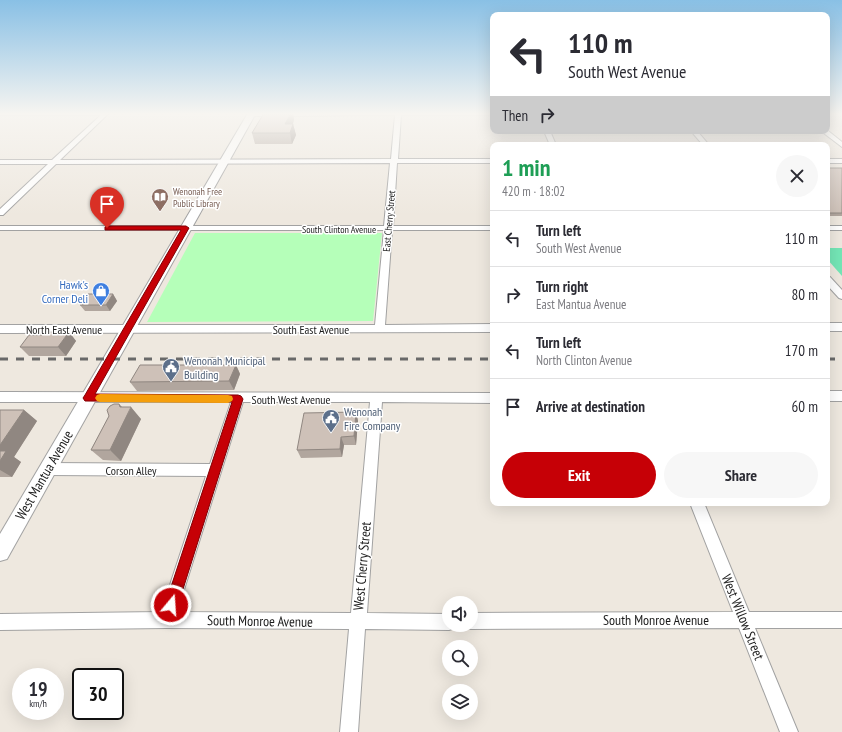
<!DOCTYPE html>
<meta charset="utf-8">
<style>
:root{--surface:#fff;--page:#f7f7f7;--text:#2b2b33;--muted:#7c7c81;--line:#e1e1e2;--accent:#c60006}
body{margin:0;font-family:"PT Sans Narrow",sans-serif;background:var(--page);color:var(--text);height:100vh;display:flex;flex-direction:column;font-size:15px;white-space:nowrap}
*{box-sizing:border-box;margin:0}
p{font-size:13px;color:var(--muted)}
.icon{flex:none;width:22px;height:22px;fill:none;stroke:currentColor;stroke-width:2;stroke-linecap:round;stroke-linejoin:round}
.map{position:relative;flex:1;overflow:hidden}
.side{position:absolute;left:490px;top:142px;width:340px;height:364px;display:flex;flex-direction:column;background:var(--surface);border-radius:8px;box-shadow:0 4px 16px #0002}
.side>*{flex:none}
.top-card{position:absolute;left:490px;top:12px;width:340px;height:122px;border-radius:8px;box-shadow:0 4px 16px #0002;background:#fff;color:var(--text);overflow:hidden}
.controls{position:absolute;left:442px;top:596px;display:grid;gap:8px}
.controls a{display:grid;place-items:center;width:36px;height:36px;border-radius:50%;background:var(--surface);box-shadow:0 4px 16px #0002;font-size:20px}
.speed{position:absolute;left:12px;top:668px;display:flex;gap:8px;font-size:20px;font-weight:700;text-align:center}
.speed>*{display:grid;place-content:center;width:52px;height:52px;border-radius:50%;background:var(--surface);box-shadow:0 4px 16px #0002;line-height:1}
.speed small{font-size:10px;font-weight:400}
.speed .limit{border:2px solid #111;border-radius:6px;background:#fff;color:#111}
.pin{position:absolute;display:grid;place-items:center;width:34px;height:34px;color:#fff;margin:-41px -17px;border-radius:50% 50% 50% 0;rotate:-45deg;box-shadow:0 0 4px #0007}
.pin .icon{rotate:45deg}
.me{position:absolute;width:44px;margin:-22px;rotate:18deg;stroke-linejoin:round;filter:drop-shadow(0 0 3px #0008)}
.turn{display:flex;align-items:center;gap:14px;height:84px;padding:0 12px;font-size:18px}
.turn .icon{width:52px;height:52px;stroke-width:2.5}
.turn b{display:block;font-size:28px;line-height:34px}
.then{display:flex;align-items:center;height:38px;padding:0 12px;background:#0003;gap:8px;font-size:15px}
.round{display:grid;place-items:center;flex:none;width:42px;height:42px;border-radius:21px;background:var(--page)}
.head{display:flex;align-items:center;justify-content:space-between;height:68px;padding:0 12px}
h1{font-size:24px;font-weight:800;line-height:30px;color:#1e9e55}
.action{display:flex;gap:8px;margin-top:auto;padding:8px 12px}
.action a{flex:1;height:46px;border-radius:24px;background:var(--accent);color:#fff;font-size:16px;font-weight:800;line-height:46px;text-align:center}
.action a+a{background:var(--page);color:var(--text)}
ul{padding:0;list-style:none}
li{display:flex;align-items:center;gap:12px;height:56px;padding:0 12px;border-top:1px solid var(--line)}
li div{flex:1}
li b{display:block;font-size:15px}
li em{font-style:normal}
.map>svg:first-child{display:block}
</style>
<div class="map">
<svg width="842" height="732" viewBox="0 0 842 732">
<rect width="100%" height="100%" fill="#eee8df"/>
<path fill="#b5ffb9" d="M195 233H382L373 321 147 322Z"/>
<path fill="#74e6b6" d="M827 248H842V276L827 259Z"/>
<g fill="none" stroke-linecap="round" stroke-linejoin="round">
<defs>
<g id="minor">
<path d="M0 113H109L60 160 391 159 395 115 252 116 249 114 250 113H493V115H401L398 159H493V163H397L393 226H493V230H392L385 325 493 324V332L0 333V325H375L384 230H0V226H384L390 163 56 164 3 215H0V209L48 164H0V160H52L101 115H0Z"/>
<path d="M827 130 842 142V147L821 131Z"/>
<path d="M544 131H550L556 145H550Z"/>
<path d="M691 131H697L709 145H703Z"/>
<rect x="827" y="159" width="15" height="4"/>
<rect x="827" y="226" width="15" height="4"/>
<path d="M827 276 830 277 842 290V299L839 298 827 285Z"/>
<rect x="827" y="323" width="15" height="8"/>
<rect x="827" y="391" width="15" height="10"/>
<path d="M0 392 493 393V403L382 402 367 613 449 614V625H456L455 628 449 630 365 629 358 732H340L349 629 166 628 0 630V614L161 612 206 476 48 475 43 473 41 469 43 465 48 463 210 464 231 402H0ZM243 402H370L351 613 177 612Z"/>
<path d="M690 503H704L749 612H842V628H755L798 732H780L739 628 471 629 465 627V625H471V613L733 612Z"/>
</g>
<path id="tertiary" d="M248 113H256L7 559 0 561V534Z"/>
</defs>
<use href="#minor" stroke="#a2a2a2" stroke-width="2"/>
<use href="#tertiary" stroke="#a2a2a2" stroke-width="2"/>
<use href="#minor" fill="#fff" fill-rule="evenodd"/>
<use href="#tertiary" fill="#fff" fill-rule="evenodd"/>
<g stroke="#696969" stroke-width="3" stroke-dasharray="8 8" stroke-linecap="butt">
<path d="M0 359H493"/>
<path d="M827 359H842"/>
</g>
</g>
<g fill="#b1a69e">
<path d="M264 113H293L294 120 293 124 296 135 292 144H255L252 133Z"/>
<rect x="827" y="168" width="15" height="48"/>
<path d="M113 294 117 301 110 311H85L80 305Z"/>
<path d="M69 332 76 341 66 356H29L20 347 42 335Z"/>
<path d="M236 365 240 374 234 390 137 391 130 382Z"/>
<path d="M119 404 122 407 141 419 121 461 103 460 91 450 109 416Z"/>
<path d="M0 410H24L37 421 14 457 21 462 12 477H0Z"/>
<path d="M356 412 358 421 356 445H344L342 457 301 458 297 450Z"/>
</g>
<g fill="#908781">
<path d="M291 113H293L294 120 289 133 285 124Z"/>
<path d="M293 124 296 135 292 144 290 133Z"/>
<path d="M113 294 117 301 110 311 106 305Z"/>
<path d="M69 332 76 341 66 356 58 347Z"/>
<path d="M236 365 240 374 234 390 229 381Z"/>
<path d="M119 404 128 414 131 407 141 419 121 461 110 450 120 407Z"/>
<path d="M24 410 37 421 14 457 21 462 12 477 0 470V445Z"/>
<path d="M356 412 358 421 356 445 354 436Z"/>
<path d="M341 437 344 445 342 457 340 449Z"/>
</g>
<g fill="#cec1b8" stroke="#908781">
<path d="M264 113H291L285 124H293L290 133H252Z"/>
<rect x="827" y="168" width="15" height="45"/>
<path d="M88 294H113L106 305H80Z"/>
<path d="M44 332H69L58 347H20L29 335H42Z"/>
<path d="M140 365H236L229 381 130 382Z"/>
<path d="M114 404H119L120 407H131L110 450H91L109 416 107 410 110 406Z"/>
<path d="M0 410H24L0 445Z"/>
<path d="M356 412 354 436 341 437 340 449 297 450 304 413Z"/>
<path d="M0 451H6L0 461Z"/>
</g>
<linearGradient id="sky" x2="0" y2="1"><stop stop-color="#89c0e5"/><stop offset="0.53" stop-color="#f7f5f1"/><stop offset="1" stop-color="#f7f5f1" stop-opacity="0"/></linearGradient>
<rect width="842" height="215" fill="url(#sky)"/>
<path fill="#c60006" stroke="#810004" d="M107 226H186L189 228 95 394 238 395 241 396 243 399 178 605 176 610 171 612 167 610 165 605 232 402 85 401 83 398 85 395 181 230H105V227Z"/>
<path fill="#f59e0b" d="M100 394 228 395 232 396 233 399 232 401 228 403 100 402 97 401 95 398 97 395Z"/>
<defs>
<symbol id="library-pin" viewBox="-11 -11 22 30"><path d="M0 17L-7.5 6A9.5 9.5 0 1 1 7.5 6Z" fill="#8d6e63" stroke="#fff"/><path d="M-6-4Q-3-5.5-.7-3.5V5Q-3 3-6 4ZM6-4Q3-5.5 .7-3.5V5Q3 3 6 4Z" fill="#fff"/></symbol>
<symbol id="shop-pin" viewBox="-11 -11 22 30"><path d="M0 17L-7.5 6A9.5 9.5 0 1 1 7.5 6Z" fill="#3f7fe0" stroke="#fff"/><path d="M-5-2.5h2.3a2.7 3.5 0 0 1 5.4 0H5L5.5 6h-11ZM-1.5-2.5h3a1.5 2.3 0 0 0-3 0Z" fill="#fff"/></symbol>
<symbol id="civic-pin" viewBox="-11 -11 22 30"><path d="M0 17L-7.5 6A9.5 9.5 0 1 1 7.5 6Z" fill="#5c6f8a" stroke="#fff"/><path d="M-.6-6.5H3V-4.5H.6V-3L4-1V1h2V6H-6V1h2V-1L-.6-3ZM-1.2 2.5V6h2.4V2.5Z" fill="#fff"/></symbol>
</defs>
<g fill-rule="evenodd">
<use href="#library-pin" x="150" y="187" width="20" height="27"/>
<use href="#shop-pin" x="91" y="281" width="20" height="27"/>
<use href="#civic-pin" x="161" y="357" width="20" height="27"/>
<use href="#civic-pin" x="321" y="408" width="20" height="27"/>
</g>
<g text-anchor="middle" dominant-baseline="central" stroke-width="3" stroke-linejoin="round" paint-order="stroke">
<g font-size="10" fill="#785e54" stroke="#fff" text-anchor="start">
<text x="173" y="191">Wenonah Free<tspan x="173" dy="12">Public Library</tspan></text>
</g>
<g font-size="10" fill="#1b1b1b" stroke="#fff">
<text transform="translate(389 221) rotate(-85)">East Cherry Street</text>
<text x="339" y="229">South Clinton Avenue</text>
</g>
<g font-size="12" fill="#366cbe" stroke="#fff" text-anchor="end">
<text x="88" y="284">Hawk's<tspan x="88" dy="14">Corner Deli</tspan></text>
</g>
<g font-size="12" fill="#1b1b1b" stroke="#fff">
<text x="64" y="329">North East Avenue</text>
<text x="311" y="329">South East Avenue</text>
<text x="291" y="399">South West Avenue</text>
<text x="131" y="470">Corson Alley</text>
</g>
<g font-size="12" fill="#4e5e75" stroke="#fff" text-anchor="start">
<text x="184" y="360">Wenonah Municipal<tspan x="184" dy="14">Building</tspan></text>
<text x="344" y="411">Wenonah<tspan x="344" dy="14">Fire Company</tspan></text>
</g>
<g font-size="14" fill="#1b1b1b" stroke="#fff">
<text transform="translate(44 475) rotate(-60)">West Mantua Avenue</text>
<text transform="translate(362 566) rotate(-85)">West Cherry Street</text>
<text transform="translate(743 617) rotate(68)">West Willow Street</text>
<text x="656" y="620">South Monroe Avenue</text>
<text transform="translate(260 621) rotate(1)">South Monroe Avenue</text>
</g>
</g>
</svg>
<div class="controls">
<a><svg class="icon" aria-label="sound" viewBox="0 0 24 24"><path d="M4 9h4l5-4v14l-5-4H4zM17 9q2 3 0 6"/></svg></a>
<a><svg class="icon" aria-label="search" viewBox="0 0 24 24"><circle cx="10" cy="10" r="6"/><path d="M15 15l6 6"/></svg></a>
<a><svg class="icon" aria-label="layers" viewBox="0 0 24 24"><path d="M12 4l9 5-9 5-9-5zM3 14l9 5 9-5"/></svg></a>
</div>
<div class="speed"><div>19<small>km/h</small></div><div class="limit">30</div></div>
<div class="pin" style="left:107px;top:228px;background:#d93025"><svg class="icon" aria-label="arrive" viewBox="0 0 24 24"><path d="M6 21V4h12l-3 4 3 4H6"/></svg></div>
<svg class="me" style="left:171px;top:605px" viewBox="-20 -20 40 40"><circle r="17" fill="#c60006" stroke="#fff" stroke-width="3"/><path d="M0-11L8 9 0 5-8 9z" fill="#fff"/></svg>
<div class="top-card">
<div class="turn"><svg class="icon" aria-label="left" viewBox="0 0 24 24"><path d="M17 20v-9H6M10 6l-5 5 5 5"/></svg><div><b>110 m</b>South West Avenue</div></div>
<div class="then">Then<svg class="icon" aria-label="right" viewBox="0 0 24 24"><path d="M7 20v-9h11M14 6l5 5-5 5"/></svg></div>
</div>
<section class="side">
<div class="head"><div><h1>1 min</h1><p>420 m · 18:02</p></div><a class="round"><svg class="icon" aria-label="close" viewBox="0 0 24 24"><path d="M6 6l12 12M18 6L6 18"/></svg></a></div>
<ul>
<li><svg class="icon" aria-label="left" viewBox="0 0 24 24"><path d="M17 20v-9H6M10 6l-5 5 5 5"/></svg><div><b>Turn left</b><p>South West Avenue</p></div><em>110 m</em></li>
<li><svg class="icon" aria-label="right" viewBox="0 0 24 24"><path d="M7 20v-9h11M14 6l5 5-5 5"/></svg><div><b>Turn right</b><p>East Mantua Avenue</p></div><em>80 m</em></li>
<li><svg class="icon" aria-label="left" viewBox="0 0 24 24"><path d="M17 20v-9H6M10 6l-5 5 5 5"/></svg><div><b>Turn left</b><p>North Clinton Avenue</p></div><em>170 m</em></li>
<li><svg class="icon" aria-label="arrive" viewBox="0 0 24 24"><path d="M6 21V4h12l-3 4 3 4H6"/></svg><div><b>Arrive at destination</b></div><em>60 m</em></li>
</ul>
<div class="action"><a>Exit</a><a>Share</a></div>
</section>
</div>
